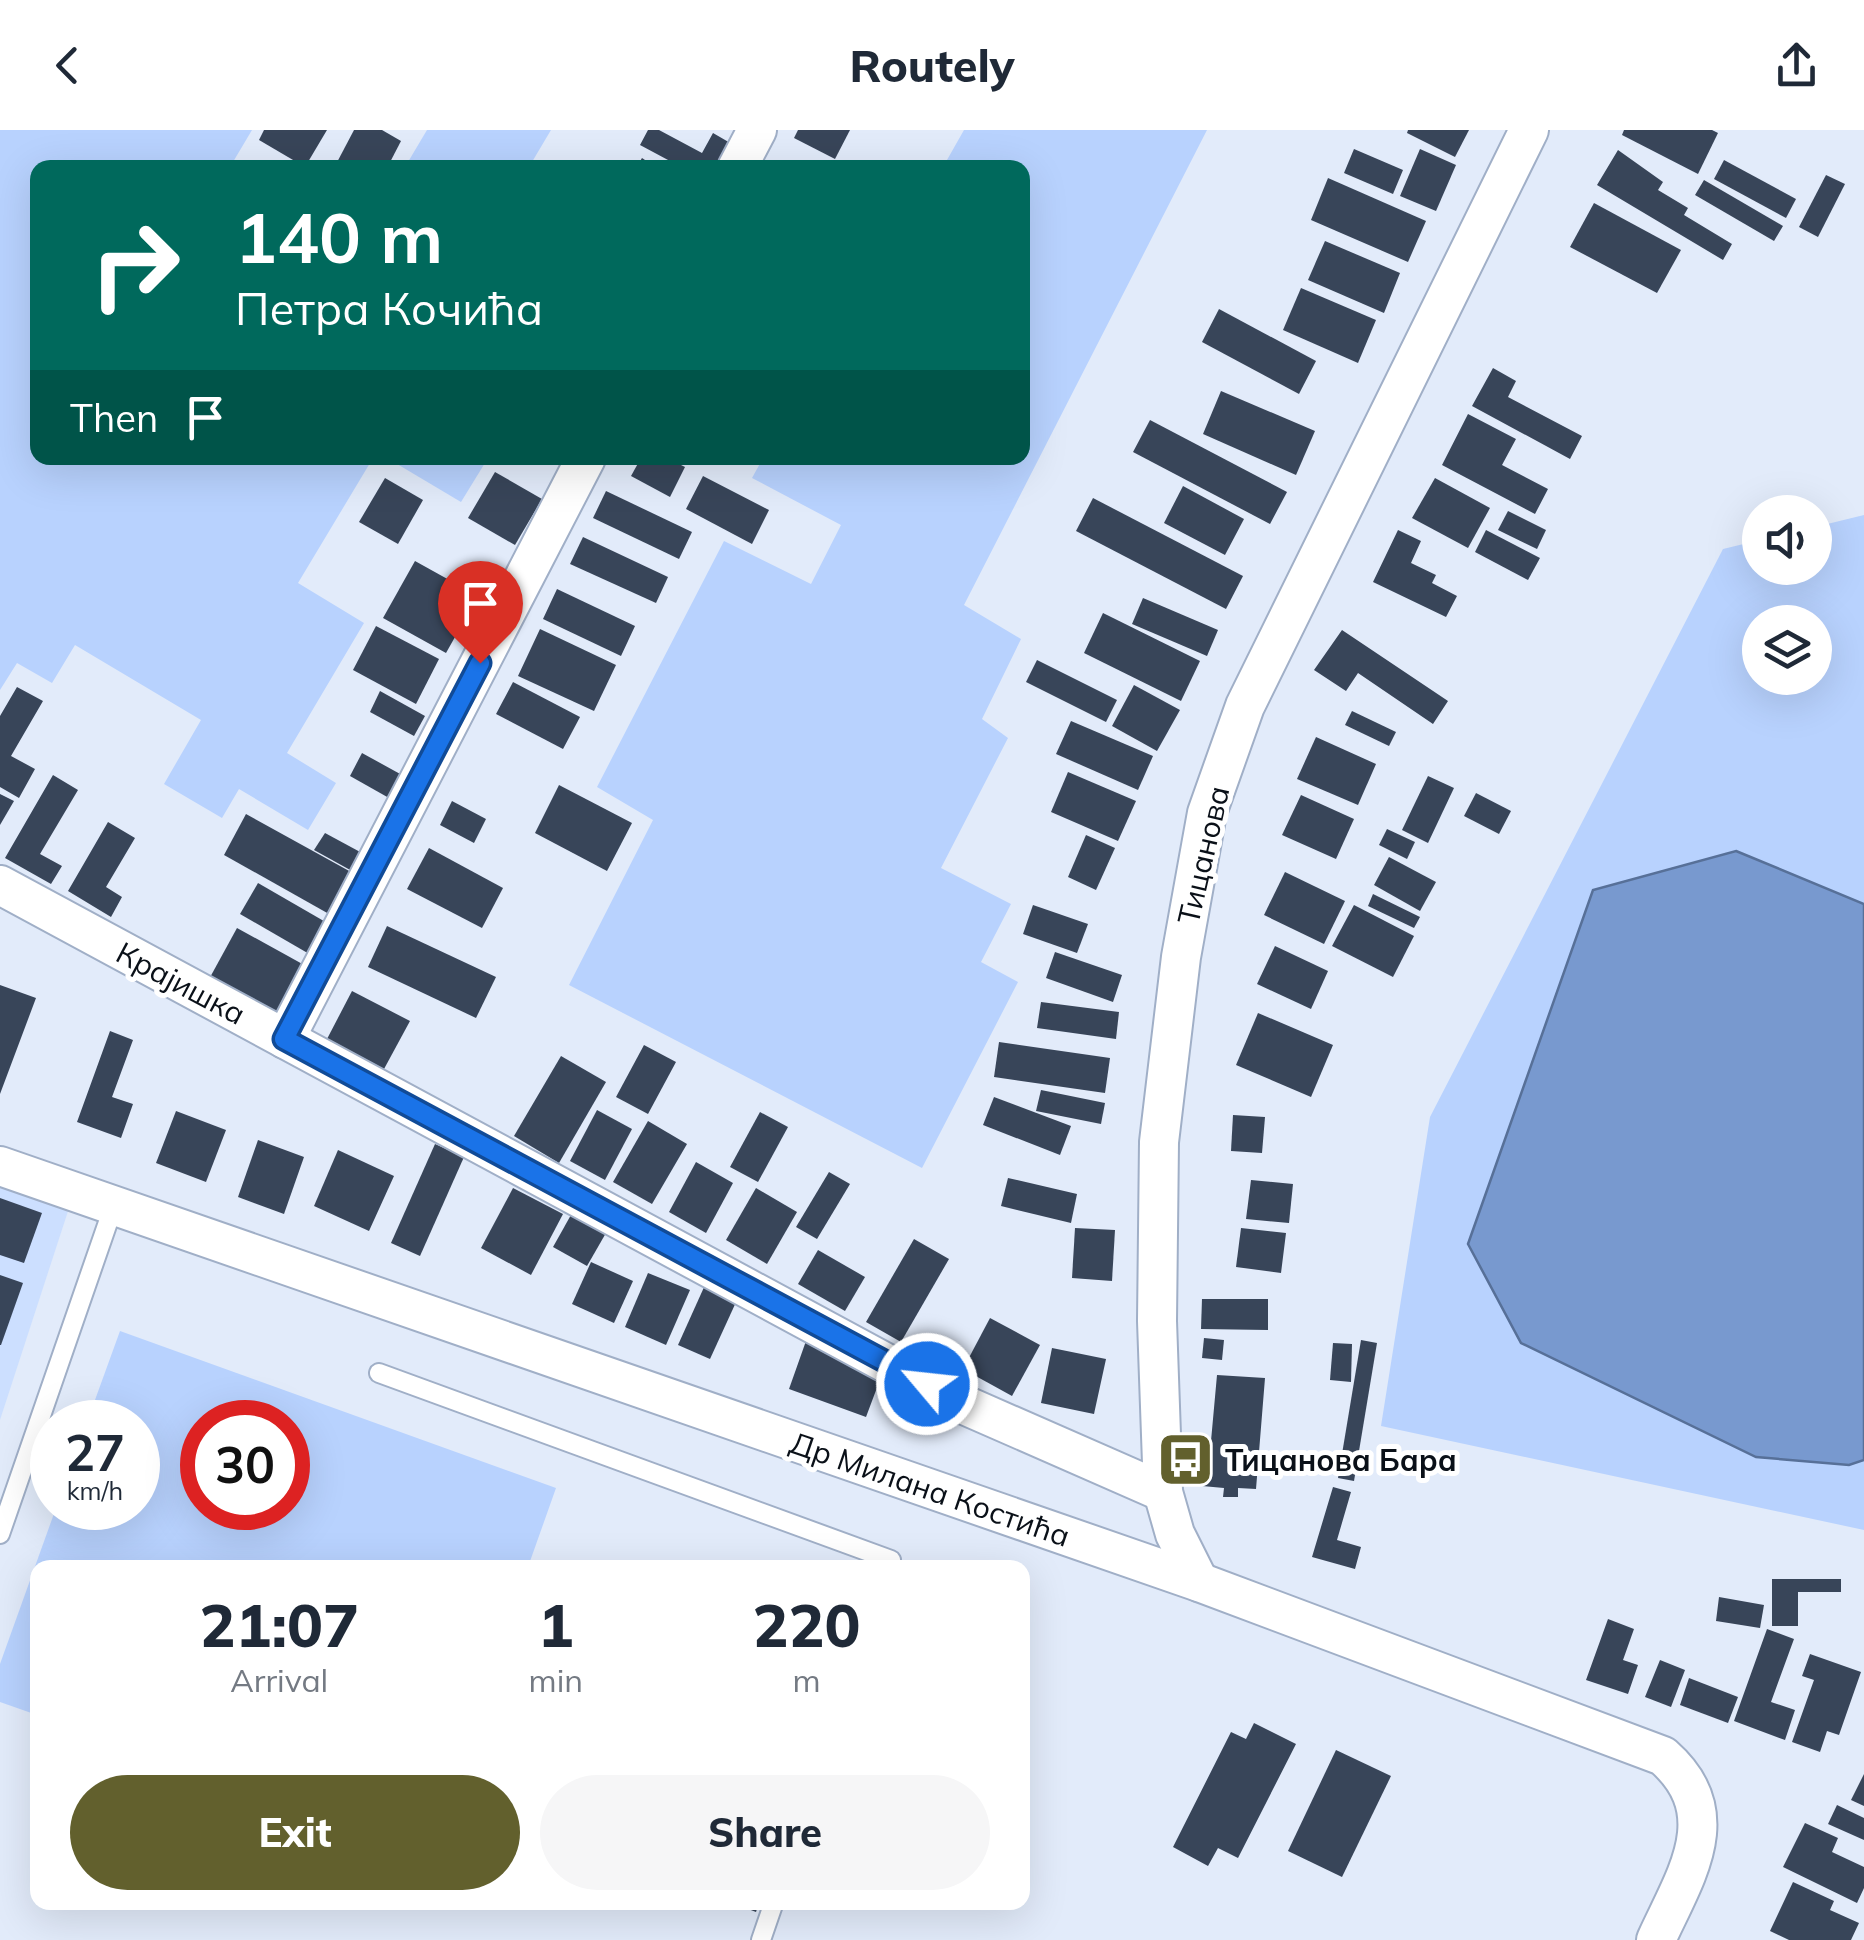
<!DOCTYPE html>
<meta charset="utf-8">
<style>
:root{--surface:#fff;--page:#f6f6f7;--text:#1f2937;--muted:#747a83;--accent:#62602d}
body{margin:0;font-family:Mulish,sans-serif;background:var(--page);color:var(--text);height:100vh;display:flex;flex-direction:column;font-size:38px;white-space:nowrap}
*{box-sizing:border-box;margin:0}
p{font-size:32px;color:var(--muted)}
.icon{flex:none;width:55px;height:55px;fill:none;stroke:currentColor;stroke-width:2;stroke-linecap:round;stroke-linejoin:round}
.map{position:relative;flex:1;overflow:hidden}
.sheet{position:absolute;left:30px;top:1430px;width:1000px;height:350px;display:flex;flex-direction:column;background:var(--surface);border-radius:20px;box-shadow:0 10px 40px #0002}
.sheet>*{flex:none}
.hud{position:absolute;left:30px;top:30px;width:1000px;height:305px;border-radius:20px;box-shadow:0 10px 40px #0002;background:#00695c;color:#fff;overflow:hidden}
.controls{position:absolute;left:1742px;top:365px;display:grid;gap:20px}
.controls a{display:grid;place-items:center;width:90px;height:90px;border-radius:50%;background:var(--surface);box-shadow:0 10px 40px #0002;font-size:50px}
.speed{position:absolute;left:30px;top:1270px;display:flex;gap:20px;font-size:50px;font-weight:700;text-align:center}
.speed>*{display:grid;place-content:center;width:130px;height:130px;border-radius:50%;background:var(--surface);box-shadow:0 10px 40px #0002;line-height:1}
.speed small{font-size:25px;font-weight:400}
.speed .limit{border:15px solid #d22;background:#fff;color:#111}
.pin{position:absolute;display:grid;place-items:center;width:85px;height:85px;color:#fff;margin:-102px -42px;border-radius:50% 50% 50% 0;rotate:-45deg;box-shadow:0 0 10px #0007}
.pin .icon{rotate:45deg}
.me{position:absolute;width:110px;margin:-55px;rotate:298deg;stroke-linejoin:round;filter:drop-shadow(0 0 8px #0008)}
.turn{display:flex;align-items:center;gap:35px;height:210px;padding:0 40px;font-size:45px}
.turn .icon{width:130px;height:130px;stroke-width:2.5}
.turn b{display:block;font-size:70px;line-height:85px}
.then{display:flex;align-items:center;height:95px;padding:0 40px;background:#0003;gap:20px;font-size:38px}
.eta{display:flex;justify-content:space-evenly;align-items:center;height:170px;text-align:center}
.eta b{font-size:60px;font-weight:800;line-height:70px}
.primary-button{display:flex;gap:20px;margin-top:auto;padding:20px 40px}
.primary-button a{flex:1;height:115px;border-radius:60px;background:var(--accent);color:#fff;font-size:40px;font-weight:800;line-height:115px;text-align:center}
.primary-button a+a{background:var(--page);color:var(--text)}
header{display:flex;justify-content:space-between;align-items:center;height:130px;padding:0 40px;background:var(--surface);font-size:45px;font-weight:800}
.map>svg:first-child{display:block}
</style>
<header><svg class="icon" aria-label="back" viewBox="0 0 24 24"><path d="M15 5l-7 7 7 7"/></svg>Routely<svg class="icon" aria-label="share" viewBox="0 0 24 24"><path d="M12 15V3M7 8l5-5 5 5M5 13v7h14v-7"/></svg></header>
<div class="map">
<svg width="1864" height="1810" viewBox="0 0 1864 1810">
<rect width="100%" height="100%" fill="#e2ebfa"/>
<path fill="#ccdfff" d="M0 1049 71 1072 0 1290Z"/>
<g fill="#b8d2fe" fill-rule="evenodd">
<path d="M0 0H252L230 37 38 38V328H373L298 453 364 493 287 623 336 653 308 700 239 659 222 688 164 654 201 590 75 515 52 553 17 533 0 560Z"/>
<path d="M427 0H551L529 37H405Z"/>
<path d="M964 0H1207L964 475 1021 509 982 589 1008 608 941 738 1011 774 981 832 1018 852 922 1038 569 855 653 690 597 657 724 411 811 454 841 395 752 348 763 328H1022V38L943 37Z"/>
<path d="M387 328H488L461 372Z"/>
<path d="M1864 385V1400L1381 1296 1430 987 1723 419 1760 410V438H1815V397ZM1760 492H1815V548H1760Z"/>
<path d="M120 1201 556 1358 528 1437 38 1438 37 1585 0 1572V1534L56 1378H138V1292H87ZM288 1292V1378H202V1292Z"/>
</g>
<path fill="#7899cf" stroke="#577098" stroke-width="2.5" d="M1736 721 1864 774V1330L1849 1335 1756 1327 1521 1213 1468 1114 1593 760Z"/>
<g fill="#384559">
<path d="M264 0H327L305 37 259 10Z"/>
<path d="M354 0H382L401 11 387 38H334Z"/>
<path d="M648 0H659L702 23 713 3 732 14 720 38H683L640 15Z"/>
<path d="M798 0H850L835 29 794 8Z"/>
<path d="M1408 0H1469L1455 27 1407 3Z"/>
<path d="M1624 0H1712L1718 3 1698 44 1622 5Z"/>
<path d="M1354 19 1403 40 1393 64 1344 43Z"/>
<path d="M1420 19 1456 35 1436 81 1400 66Z"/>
<path d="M1618 20 1663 52 1658 60 1688 78 1684 85 1732 114 1723 130 1597 55Z"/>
<path d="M642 28 657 38H636Z"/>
<path d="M1724 30 1796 69 1786 88 1714 49Z"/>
<path d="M1826 45 1845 54 1818 107 1799 97Z"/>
<path d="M1328 48 1426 91 1408 132 1311 90Z"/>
<path d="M1704 50 1783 96 1774 111 1695 65Z"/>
<path d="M1594 73 1681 120 1657 163 1570 117Z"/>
<path d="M1325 111 1400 143 1384 183 1308 150Z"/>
<path d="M1301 158 1376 190 1358 233 1283 200Z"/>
<path d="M1219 179 1316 231 1299 264 1202 212Z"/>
<path d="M1493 238 1516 251 1508 267 1582 306 1570 329 1472 276Z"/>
<path d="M1221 261 1315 301 1296 345 1203 304Z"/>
<path d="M1468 284 1516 309 1502 335 1548 359 1535 384 1442 335Z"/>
<path d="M1150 290 1287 362 1270 394 1133 322Z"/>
<path d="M641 328H667L685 337 670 367 631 346Z"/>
<path d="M495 342 542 369 515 415 468 388Z"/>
<path d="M703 346 769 380 752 414 686 379Z"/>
<path d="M385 348 423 370 398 414 359 392Z"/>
<path d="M1435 348 1490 378 1468 418 1412 388Z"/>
<path d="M1183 356 1244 389 1225 425 1164 393Z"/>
<path d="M606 361 692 402 679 429 593 388Z"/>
<path d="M1093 368 1243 446 1226 479 1076 401Z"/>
<path d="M1508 381 1546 400 1537 419 1498 400Z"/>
<path d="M1398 400 1421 411 1411 433 1436 445 1432 453 1457 466 1446 487 1373 452Z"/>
<path d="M1486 400 1540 428 1528 450 1475 422Z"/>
<path d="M583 407 668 447 656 473 570 434Z"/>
<path d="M415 431 478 466 446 523 383 488Z"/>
<path d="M557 459 635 496 621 526 543 489Z"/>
<path d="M1143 468 1218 500 1207 526 1132 494Z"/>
<path d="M1103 483 1200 531 1181 571 1084 523Z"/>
<path d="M376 496 439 529 416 574 353 540Z"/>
<path d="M540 499 616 535 594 581 518 546Z"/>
<path d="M1342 500 1448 571 1433 594 1358 543 1346 561 1314 540Z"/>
<path d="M1037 530 1117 570 1106 592 1026 552Z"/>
<path d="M513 552 580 587 563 619 496 584Z"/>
<path d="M1134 555 1180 580 1157 621 1112 596Z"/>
<path d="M17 557 43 571 11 626 35 639 19 668 0 657V586Z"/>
<path d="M380 561 425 586 414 606 370 582Z"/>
<path d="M1352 581 1396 602 1389 616 1345 595Z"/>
<path d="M1071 591 1153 626 1138 660 1056 624Z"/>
<path d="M1316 607 1376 634 1358 675 1297 649Z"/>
<path d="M362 623 402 645 389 668 350 646Z"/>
<path d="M1068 642 1136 671 1118 711 1051 682Z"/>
<path d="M53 645 78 660 40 724 62 736 51 754 5 728Z"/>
<path d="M1428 646 1454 658 1428 713 1402 700Z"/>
<path d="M559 655 632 693 607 741 535 703Z"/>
<path d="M1476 663 1511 681 1499 704 1464 686Z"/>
<path d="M0 664 14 671 0 695Z"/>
<path d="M1301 665 1354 689 1336 729 1282 705Z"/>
<path d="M452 671 486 689 474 713 440 695Z"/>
<path d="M246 684 351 742 329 784 224 725Z"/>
<path d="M108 692 135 708 106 757 122 767 111 787 68 761Z"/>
<path d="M1387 699 1415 712 1407 729 1379 715Z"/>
<path d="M325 703 362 723 352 741 314 720Z"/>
<path d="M1086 705 1115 718 1096 760 1068 747Z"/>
<path d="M429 718 503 758 482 798 407 759Z"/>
<path d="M1389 727 1436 752 1420 781 1374 755Z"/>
<path d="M1285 742 1345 771 1324 814 1264 785Z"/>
<path d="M258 753 329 794 311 825 240 784Z"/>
<path d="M1373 764 1420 787 1414 798 1368 776Z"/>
<path d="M1033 775 1088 794 1077 823 1023 804Z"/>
<path d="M1354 775 1414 806 1393 847 1332 816Z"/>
<path d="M387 796 496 847 476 888 368 837Z"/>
<path d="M237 798 306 836 275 889 208 851Z"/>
<path d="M1275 816 1328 841 1311 879 1257 854Z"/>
<path d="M1055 822 1122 845 1113 872 1046 848Z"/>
<path d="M0 855 36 868 0 964Z"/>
<path d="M352 861 410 891 384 939 327 909Z"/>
<path d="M1041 872 1119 882 1116 909 1037 898Z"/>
<path d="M1258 883 1333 915 1311 967 1236 935Z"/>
<path d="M110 901 133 910 112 967 133 974 121 1008 77 992Z"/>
<path d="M999 912 1110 928 1105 963 994 947Z"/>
<path d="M644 915 676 932 648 984 616 967Z"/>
<path d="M561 926 606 952 559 1033 514 1006Z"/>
<path d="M1041 960 1105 973 1101 994 1036 981Z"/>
<path d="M994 967 1071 996 1060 1025 983 995Z"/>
<path d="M597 980 632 999 605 1050 570 1031Z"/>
<path d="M176 981 226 1000 206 1052 156 1033Z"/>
<path d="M760 982 788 997 758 1052 730 1037Z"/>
<path d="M1233 985 1265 987 1262 1023 1231 1021Z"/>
<path d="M648 991 687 1014 652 1074 613 1052Z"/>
<path d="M258 1010 304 1027 284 1084 238 1067Z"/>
<path d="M435 1014 464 1027 420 1126 391 1113Z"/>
<path d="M338 1020 394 1046 369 1101 314 1076Z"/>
<path d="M696 1032 733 1053 706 1103 669 1082Z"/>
<path d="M829 1042 850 1054 817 1109 796 1097Z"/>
<path d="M1008 1048 1077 1064 1071 1093 1001 1076Z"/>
<path d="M1251 1050 1293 1054 1289 1093 1246 1089Z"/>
<path d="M513 1058 563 1084 531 1145 481 1118Z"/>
<path d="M756 1058 797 1082 767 1134 726 1110Z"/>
<path d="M0 1068 42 1083 24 1133 0 1125Z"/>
<path d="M576 1076 610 1096 587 1136 553 1117Z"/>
<path d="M1075 1098 1115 1100 1112 1151 1072 1148Z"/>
<path d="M1241 1098 1286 1103 1281 1143 1236 1137Z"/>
<path d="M914 1109 949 1129 901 1212 866 1192Z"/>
<path d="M818 1120 865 1147 845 1181 798 1154Z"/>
<path d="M591 1132 633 1151 614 1193 572 1174Z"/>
<path d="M648 1143 690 1160 666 1215 625 1197Z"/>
<path d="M0 1145 23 1153 1 1215H0Z"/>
<path d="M705 1155 737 1170 710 1229 678 1215Z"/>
<path d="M1202 1169H1268V1200L1201 1199Z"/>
<path d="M990 1188 1040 1215 1012 1266 963 1239Z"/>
<path d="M1204 1208 1224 1210 1222 1230 1202 1228Z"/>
<path d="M1361 1210 1377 1213 1354 1351 1338 1348Z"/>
<path d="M806 1211 884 1239 866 1287 789 1259Z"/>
<path d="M1333 1213 1352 1214 1351 1252 1330 1250Z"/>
<path d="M1052 1218 1106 1229 1094 1284 1041 1273Z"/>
<path d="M1217 1245 1265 1248 1256 1359 1238 1358V1367H1223L1224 1358 1202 1356 1205 1324 1210 1322Z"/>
<path d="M1333 1357 1351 1362 1337 1410 1361 1417 1355 1439 1312 1427Z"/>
<path d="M1772 1449H1841V1462H1798V1496H1772Z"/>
<path d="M1719 1467 1764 1475 1760 1498 1716 1491Z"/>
<path d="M1608 1489 1634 1499 1623 1530 1638 1535 1628 1564 1586 1550Z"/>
<path d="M1767 1499 1794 1509 1771 1572 1795 1580 1785 1610 1734 1591Z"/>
<path d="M1810 1524 1861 1542 1839 1605 1827 1601 1820 1622 1792 1612 1814 1550 1802 1546Z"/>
<path d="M1660 1530 1685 1540 1671 1577 1645 1567Z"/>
<path d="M1689 1548 1738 1567 1728 1593 1680 1575Z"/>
<path d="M1254 1593 1296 1614 1238 1728 1218 1718 1208 1736 1173 1717 1231 1602 1246 1609Z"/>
<path d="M1336 1620 1391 1646 1342 1747 1288 1721Z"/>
<path d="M1864 1644V1676L1851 1670Z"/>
<path d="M1837 1675 1864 1688V1710L1828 1694Z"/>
<path d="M1805 1693 1838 1708 1832 1722 1864 1737V1758L1857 1773 1783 1737Z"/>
<path d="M1793 1752 1834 1771 1830 1780 1859 1793 1851 1810H1789L1770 1801Z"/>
<path d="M730 1772H759L756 1782Z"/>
</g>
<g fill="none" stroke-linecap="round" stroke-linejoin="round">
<defs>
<g id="service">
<path d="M379 1243 891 1430 888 1438"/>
<path d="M0 1404 114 1075"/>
<path d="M761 1810 774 1772"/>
</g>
<g id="minor">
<path d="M737 38 757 0"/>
<path d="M0 755 960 1273 1163 1362"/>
<path d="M285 909 586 328"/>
<path d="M0 1036 1199 1452 1663 1626C1729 1684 1685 1746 1656 1810"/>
<path d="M1199 1452 1175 1404 1163 1362 1157 1191 1159 1012 1181 827 1207 683 1245 576 1529 0"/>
</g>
</defs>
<use href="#service" stroke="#a0afc7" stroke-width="22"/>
<use href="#minor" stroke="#a0afc7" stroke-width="42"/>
<use href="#service" stroke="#fff" stroke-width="18"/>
<use href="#minor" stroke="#fff" stroke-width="38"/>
</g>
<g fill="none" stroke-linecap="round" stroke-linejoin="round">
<defs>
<path id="route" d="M480 533 284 909 927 1254"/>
</defs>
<use href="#route" stroke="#114b97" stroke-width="25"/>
<use href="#route" stroke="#1a73e8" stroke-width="18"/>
</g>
<defs>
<symbol id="bus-square" viewBox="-11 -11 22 22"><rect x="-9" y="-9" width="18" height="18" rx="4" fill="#62602d" stroke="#fff"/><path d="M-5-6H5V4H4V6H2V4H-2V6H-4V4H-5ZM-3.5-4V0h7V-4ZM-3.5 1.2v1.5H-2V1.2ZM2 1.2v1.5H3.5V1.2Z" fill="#fff"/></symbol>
</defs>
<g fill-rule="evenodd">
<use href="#bus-square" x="1154" y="1298" width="63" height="63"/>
</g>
<g text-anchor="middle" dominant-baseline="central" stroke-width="10" stroke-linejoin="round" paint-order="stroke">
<g font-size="30" fill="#0a1018" stroke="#fff">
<text transform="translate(1203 725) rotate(-77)">Тицанова</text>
<text transform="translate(181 853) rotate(28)">Крајишка</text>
<text transform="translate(930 1359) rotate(19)">Др Милана Костића</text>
</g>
<g font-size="30" font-weight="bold" fill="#0a1018" stroke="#fff" text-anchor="start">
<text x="1225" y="1330">Тицанова Бара</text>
</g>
</g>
</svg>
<div class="controls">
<a><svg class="icon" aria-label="sound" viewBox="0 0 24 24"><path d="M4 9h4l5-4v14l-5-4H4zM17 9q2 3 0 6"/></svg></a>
<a><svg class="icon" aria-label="layers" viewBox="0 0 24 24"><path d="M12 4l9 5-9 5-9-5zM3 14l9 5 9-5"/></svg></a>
</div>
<div class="speed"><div>27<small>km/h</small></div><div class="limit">30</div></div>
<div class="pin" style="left:480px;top:533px;background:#d93025"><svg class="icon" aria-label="arrive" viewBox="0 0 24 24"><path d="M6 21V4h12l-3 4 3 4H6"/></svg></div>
<svg class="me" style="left:927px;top:1254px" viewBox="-20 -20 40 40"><circle r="17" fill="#1a73e8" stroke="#fff" stroke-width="3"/><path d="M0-11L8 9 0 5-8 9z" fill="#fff"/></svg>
<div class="hud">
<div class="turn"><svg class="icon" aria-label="right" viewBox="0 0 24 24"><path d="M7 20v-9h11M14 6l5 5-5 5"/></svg><div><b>140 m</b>Петра Кочића</div></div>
<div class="then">Then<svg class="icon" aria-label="arrive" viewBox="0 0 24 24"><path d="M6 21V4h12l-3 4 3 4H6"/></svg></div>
</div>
<section class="sheet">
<div class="eta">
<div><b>21:07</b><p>Arrival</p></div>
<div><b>1</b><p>min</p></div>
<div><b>220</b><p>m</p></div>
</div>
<div class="primary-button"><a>Exit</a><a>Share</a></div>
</section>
</div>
